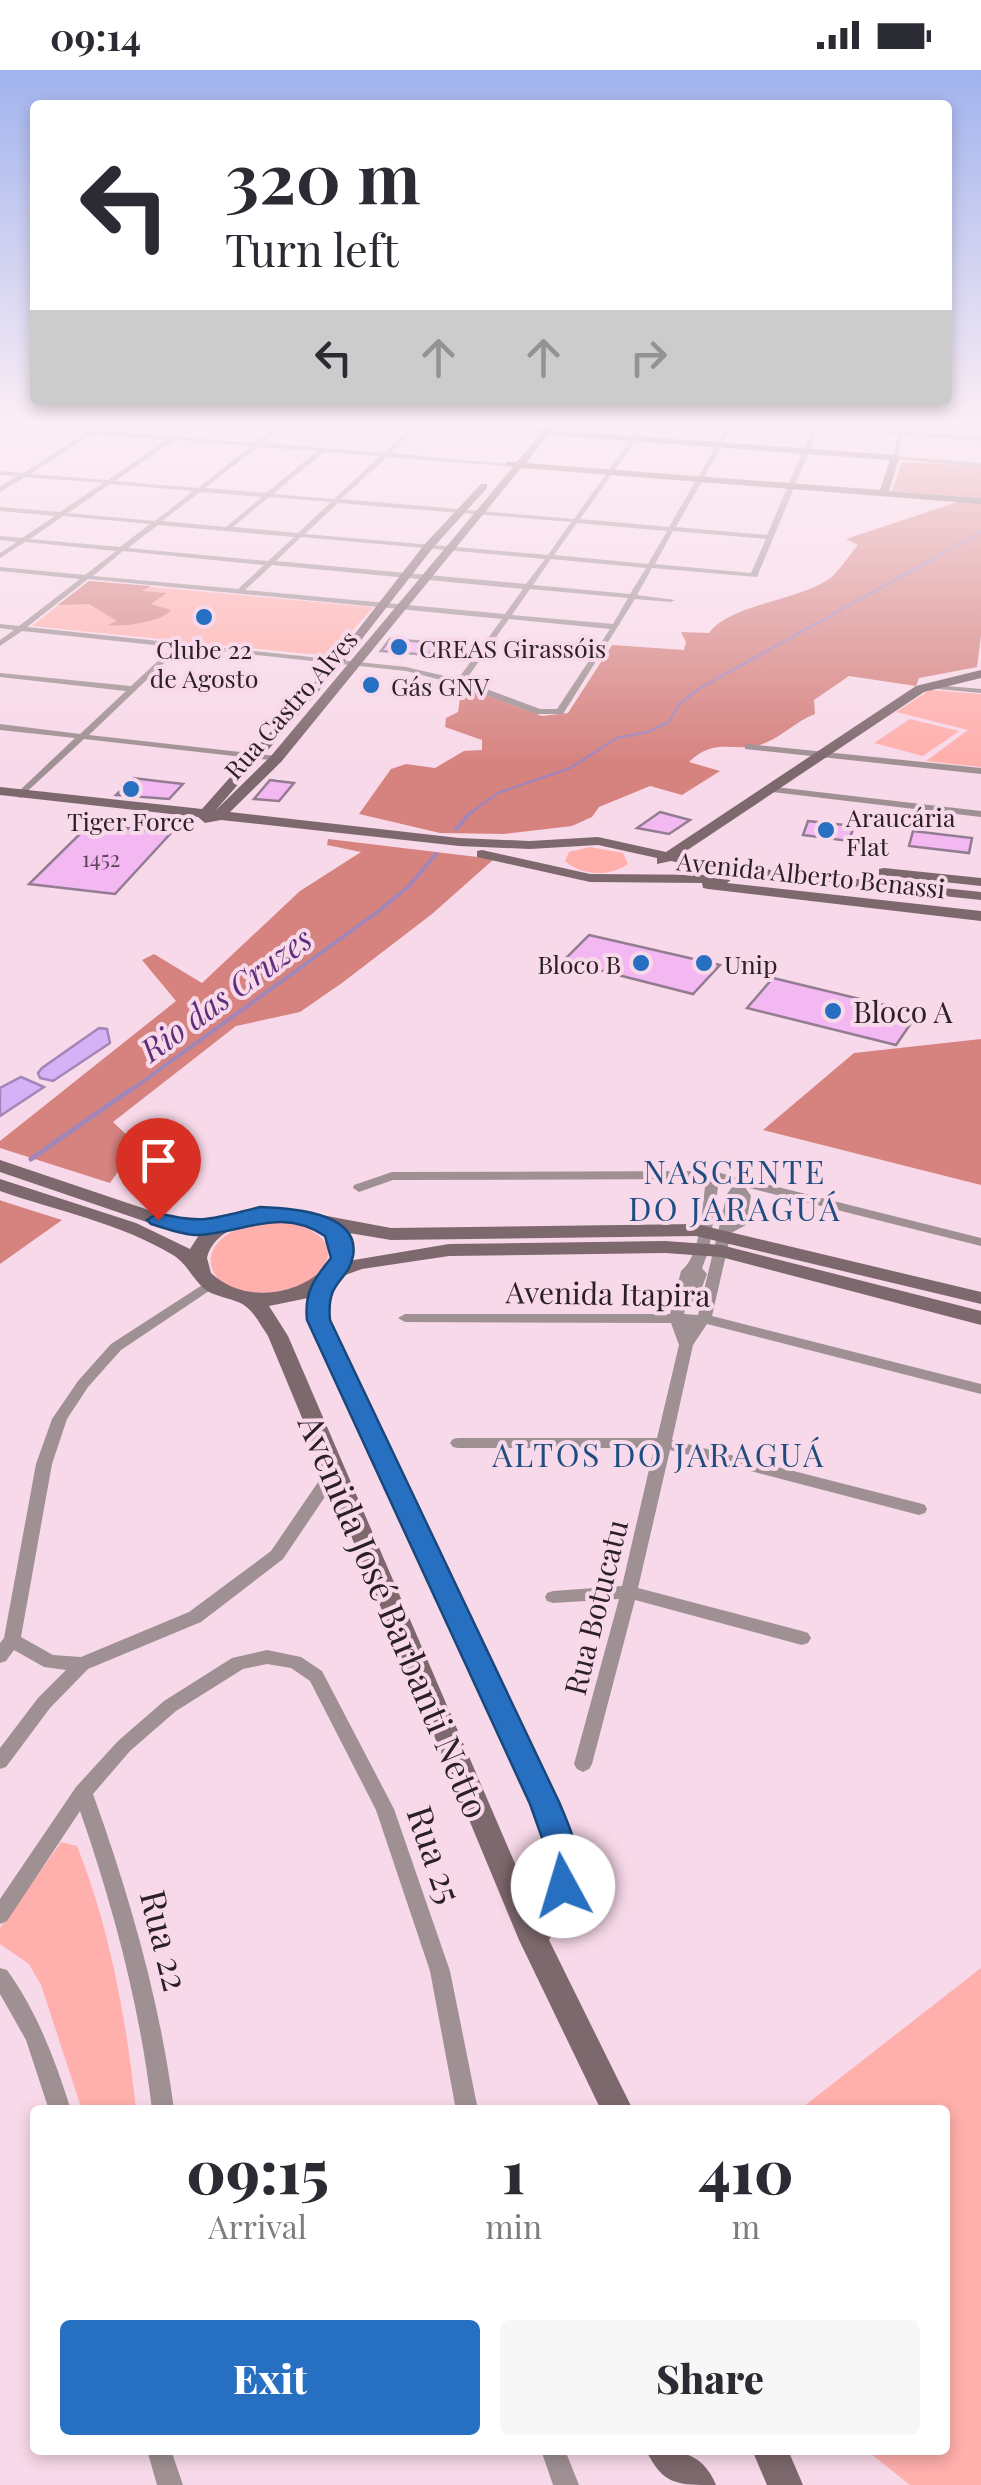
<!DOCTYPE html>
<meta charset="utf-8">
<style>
:root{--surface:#fff;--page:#f7f7f7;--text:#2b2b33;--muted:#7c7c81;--accent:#276fc0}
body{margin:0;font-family:"Playfair Display",serif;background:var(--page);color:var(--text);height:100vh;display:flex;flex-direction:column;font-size:38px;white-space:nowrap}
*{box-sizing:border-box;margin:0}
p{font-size:32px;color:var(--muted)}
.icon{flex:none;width:55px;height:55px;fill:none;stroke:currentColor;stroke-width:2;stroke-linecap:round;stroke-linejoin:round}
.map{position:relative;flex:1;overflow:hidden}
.drawer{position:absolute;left:30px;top:2035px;width:920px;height:350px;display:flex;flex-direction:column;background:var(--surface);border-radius:10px;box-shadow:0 5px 15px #0003}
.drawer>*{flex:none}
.guide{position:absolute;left:30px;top:30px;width:922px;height:305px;border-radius:10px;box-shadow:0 5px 15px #0003;background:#fff;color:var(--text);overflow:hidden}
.pin{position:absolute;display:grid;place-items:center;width:85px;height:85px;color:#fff;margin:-102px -42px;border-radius:50% 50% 50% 0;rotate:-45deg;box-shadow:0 0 10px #0007}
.pin .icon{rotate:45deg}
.me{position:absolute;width:110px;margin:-55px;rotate:354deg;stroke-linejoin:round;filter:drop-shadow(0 0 8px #0008)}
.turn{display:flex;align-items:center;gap:35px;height:210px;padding:0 30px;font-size:45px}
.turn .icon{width:130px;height:130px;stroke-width:2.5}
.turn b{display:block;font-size:70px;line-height:85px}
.lanes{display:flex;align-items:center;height:95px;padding:0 30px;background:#0003;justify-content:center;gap:50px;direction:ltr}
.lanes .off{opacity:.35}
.eta{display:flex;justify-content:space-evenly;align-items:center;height:170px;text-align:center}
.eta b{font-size:60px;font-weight:800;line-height:70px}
.primary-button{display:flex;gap:20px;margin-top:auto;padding:20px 30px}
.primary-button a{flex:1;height:115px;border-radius:10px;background:var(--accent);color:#fff;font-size:40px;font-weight:800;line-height:115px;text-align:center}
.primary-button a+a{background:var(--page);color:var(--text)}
.status{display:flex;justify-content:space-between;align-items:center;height:70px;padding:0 50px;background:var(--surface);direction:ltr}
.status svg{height:28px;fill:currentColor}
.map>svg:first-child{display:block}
</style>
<div class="status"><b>09:14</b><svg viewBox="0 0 49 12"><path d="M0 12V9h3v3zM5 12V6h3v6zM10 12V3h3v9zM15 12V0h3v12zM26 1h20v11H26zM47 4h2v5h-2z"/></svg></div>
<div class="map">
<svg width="981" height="2415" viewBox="0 0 981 2415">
<rect width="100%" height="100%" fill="#f8d9e9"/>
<g fill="#ffafac">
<path d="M89 511 369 537 373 538 329 586 32 556Z"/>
<path d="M930 620 981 624V697L926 691 968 660 896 642Z"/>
<path d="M910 649 959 661 923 686 874 673Z"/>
<path d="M590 777 623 783 628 794C610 807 581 806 565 791L569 782Z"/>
<path d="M282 1150C308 1156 346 1172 319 1202 309 1214 294 1218 279 1221 195 1235 180 1155 282 1150Z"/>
<path d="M61 1772 77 1776C110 1858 127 1953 136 2040H82L41 1915 29 1894 0 1874V1858Z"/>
<path d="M981 1898V2415H910L866 2380H945V2040H799Z"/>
</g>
<g fill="#d68380">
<path d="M902 392 981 396V428L892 421Z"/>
<path d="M960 431 981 433V565L977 597 919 608 916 616 849 606 814 630 815 644C796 651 783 666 765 673 737 685 717 665 689 692L720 701 682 725 650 716 599 737 592 747 572 756 504 764 440 763 359 744 391 699 406 694 435 698 464 681 482 680V670L445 657 446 648 458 642 462 616 542 646 568 643 612 575 684 580 686 572 681 562 709 563C729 535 794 531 826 511 838 504 848 486 858 475L846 469Z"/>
<path d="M89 511 151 516 142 521 167 523 151 534 171 540C162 552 123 557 108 555L117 551 89 534 58 535Z"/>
<path d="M328 769 494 789 432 844 342 913 300 942 236 956 113 1052 137 1075 110 1113 0 1078V1071L176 931 142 890 154 884 202 913 300 821 361 782 327 775Z"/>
<path d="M981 969V1115L763 1060 854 983Z"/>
<path d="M0 1130 2 1131 62 1150 0 1194Z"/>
</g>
<g fill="#d6b1f6" stroke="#a386b8" stroke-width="2.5">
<path d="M99 958 107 959 110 973 53 1011 40 1008 38 1003 42 998Z"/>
<path d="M21 1007 44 1017 0 1046V1018Z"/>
</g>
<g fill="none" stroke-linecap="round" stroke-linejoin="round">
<path stroke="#a386b8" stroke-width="2.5" d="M469 744 498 723 570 698 617 668 647 662 669 652 679 634 700 618 981 462"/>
<g stroke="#a386b8" stroke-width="4">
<path d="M456 759 471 742"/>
<path d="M127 1023 376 843 409 816 436 784"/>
</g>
<path stroke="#a386b8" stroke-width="5" d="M31 1089 130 1020"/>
</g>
<g fill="#f3b7f2" stroke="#927c91" stroke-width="2.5">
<path d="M390 569 437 573 428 585 381 581Z"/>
<path d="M133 708 149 710 183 714 169 729 116 725Z"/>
<path d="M270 710 277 711 294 713 279 731 254 729Z"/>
<path d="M660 742 690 750 669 764 637 758Z"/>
<path d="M808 751 854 756 849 771 803 765Z"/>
<path d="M90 754 171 763 115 824 29 814Z"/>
<path d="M913 761 972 768 969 783 909 776Z"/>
<path d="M589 865 720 895 693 924 563 891Z"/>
<path d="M773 908 918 943 896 975 747 938Z"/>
</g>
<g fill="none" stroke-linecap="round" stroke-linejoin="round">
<g fill="#9f9093" fill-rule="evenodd">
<path d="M0 355 94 359 172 367 189 355H196L179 367 255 373 278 355H285L262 373 384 383 414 355H420L390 383 508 394 505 396 387 387 341 429 574 449 641 355H647L580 449 669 457 728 355H734L676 457 767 465 812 359 771 355H820L898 362 900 355H904V362L981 367V371L903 365 898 386 981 393V397L893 389 897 365 818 360 757 507 652 498 637 525 675 530 671 532 635 529 563 644H536L457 614 406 601 181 577 89 665 276 686 280 689 279 691 84 669 20 728 15 725 17 723 75 668 0 660V654L80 664 126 621 0 607V603L131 616 173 577 22 561 0 576V570L14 560 0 558V554L19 556 80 509 0 501V497L85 505 116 481 25 472 0 488V483L17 472 0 470V466L22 468 55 446 0 441V437L60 442 103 413 25 407 0 422V417L17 406 0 405V401L23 403 86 363ZM93 364 167 370 108 410 30 404ZM174 370 251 376 198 418 115 411ZM258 377 317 381 266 423 205 418ZM324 382 380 386 334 429 273 424ZM110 414 193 421 155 451 68 443ZM200 422 262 427 226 457 162 451ZM269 427 331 432 298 463 233 457ZM338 433 571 452 548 485 305 464ZM63 446 150 454 120 477 30 469ZM577 453 667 461 648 494 554 485ZM158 455 294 467 268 491 128 478ZM673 461 766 469 751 503 655 494ZM301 467 545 489 526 514 276 491ZM123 481 264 495 238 519 93 506ZM551 489 646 498 630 524 533 515ZM272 495 523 519 505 544 245 520ZM88 509 502 549 458 609 406 597 27 557ZM530 519 628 528 613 554 512 545ZM509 549 610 559 557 639H540L465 611Z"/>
<path d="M433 355H460L535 362 532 364Z"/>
<path d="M924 614 981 619V623L927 618 923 616Z"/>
<path d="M748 674 981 698V704L745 679V675Z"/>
<path d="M767 716 981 741V747L764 721 762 719Z"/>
<path d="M713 1101 739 1108 749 1107 750 1110 981 1168V1176L745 1117 751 1126 746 1155 731 1163 712 1246 981 1314V1324L707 1254 693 1275 672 1370 919 1433 925 1435 927 1439 925 1443 919 1445 670 1380 638 1518 802 1561 808 1563 811 1568 808 1573 802 1575 635 1530 592 1694 589 1699 583 1702 577 1699 574 1694 619 1529 553 1533 547 1531 545 1527 547 1523 553 1521 622 1516 654 1378H458L453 1377 450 1373 453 1369 458 1368H657L679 1275 671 1253 405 1252 398 1248 405 1244H670L681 1201C702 1185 702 1135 706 1109L393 1110 359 1122 353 1118 354 1115 392 1102ZM719 1110 734 1114 727 1124 698 1245 684 1244 685 1240 697 1231 707 1204 702 1198 709 1180Z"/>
<path d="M210 1210 217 1214 215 1217 121 1280 88 1317 67 1349 52 1394 21 1567 53 1585 81 1587 189 1542 271 1481 327 1399H339L341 1403 283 1489 201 1552 88 1599 50 1638 6 1697 0 1699V1678L38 1628 66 1600 44 1597 14 1580 6 1591 0 1593V1573L4 1568 36 1394 52 1349 78 1311 111 1274Z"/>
<path d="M267 1580 301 1587 322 1601 394 1739 450 1901 478 2040H456L430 1901 376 1740 310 1611 291 1598 267 1594 243 1599 176 1641 130 1681 93 1724C130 1827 160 1931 174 2040H152C140 1937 114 1839 80 1741L7 1851 0 1854V1829L76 1717 118 1671 164 1631 232 1588Z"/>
<path d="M0 1898 7 1900C38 1943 55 1990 71 2040H49L26 1970 0 1924Z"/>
<path d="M147 2380H171L183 2415H157Z"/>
<path d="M541 2380H565L579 2415H553Z"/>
</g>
<g fill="#7d686d" fill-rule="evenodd">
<path d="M548 355H556L552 360 895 385 899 388 889 421 981 428V434L521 398 281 692 230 742 459 768 530 771 598 767 666 782 916 616 981 600V608L924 622 680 785 724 795 981 822V830L724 803 671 791 657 794V788L598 775 530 779 459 776 221 750 205 753 198 747 0 725V717L202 739 336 588 424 475 481 414H487V418L432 479 344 592 215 741 271 686 513 397 506 396V392H517L540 365 536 360H544ZM548 365 890 390 880 420 526 393Z"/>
<path d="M482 780 590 804 725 805 732 809 727 813 981 841V851L708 819 703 818 702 813 590 812 477 787V781Z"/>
<path d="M884 798 981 808V816L879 805V799Z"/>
<path d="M0 1090 184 1152 224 1150 279 1137 391 1158 696 1154 981 1222V1234L696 1166 391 1170 343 1162 351 1180 348 1191 449 1174 665 1171 721 1175 981 1241V1255L721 1187 665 1183 449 1186 362 1199 337 1208 332 1213 327 1230 329 1250 570 1761C582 1807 571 1830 549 1870L633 2040H601L519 1870 268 1266C259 1253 253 1238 238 1232 229 1228 219 1227 209 1222 193 1212 189 1195 173 1185 120 1153 57 1141 0 1121V1109L136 1153 190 1179 201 1162H176L0 1102ZM279 1149C289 1151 300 1152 309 1156 378 1186 268 1257 211 1203L207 1188C214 1158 252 1151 279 1149ZM308 1228 309 1250 542 1761 548 1806 535 1840 288 1266 269 1236Z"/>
<path d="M646 2380C678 2380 702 2381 716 2415 676 2415 663 2415 646 2380Z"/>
<path d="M752 2380H788L803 2415H767Z"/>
</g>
</g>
<linearGradient id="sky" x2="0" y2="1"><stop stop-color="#a1b3ee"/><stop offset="0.51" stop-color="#fceef5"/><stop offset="1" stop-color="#fceef5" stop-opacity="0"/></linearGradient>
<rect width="981" height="693" fill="url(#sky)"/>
<path fill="#276fc0" stroke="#19487d" stroke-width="2.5" d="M260 1137C287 1138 361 1141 353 1186 348 1213 326 1209 330 1250L560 1734C571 1762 589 1797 575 1826L563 1830 552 1826 547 1816 546 1779 530 1734 307 1250C304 1222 314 1209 331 1188L325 1166C281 1136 244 1163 197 1165 182 1165 165 1158 151 1154L147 1150 158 1143C204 1155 215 1148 260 1137Z"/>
<g fill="#276fc0" stroke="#f8d9e9" stroke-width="4">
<circle cx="204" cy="547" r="10"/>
<circle cx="399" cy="577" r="10"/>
<circle cx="371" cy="615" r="10"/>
<circle cx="131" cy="719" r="10"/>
<circle cx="826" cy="760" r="10"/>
<circle cx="641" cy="893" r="10"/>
<circle cx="704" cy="893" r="10"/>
<circle cx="833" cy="941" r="10"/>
</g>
<g text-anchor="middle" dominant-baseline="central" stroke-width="8" stroke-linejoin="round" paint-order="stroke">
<g font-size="22" fill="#5d4659">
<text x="101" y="788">1452</text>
</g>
<g font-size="25" fill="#2b2026" stroke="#f8d9e9" text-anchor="start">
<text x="419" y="577">CREAS Girassóis</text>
<text x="204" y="578" text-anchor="middle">Clube 22<tspan x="204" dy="29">de Agosto</tspan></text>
<text x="391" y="615">Gás GNV</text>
<text x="846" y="746">Araucária<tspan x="846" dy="29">Flat</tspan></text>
<text x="131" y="750" text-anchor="middle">Tiger Force</text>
<text x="621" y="893" text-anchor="end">Bloco B</text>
<text x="724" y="893">Unip</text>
</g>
<g font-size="25" fill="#2b2026" stroke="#f8d9e9">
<text transform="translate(290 634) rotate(-49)">Rua Castro Alves</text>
<text transform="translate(811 804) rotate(6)">Avenida Alberto Benassi</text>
</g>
<g font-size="30" fill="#2b2026" stroke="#f8d9e9" text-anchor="start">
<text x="853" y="941">Bloco A</text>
</g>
<g font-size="30" fill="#2b2026" stroke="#f8d9e9">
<text transform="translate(608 1223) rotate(1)">Avenida Itapira</text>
<text transform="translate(595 1537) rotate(-76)">Rua Botucatu</text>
</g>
<g font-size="32" font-style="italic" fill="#5d2e7d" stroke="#f8d9e9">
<text transform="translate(225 923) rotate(-36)">Rio das Cruzes</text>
</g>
<g font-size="32" letter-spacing="2.5" fill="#204d81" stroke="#f8d9e9">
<text x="735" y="1100">NASCENTE<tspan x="735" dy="37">DO JARAGUÁ</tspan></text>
<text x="659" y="1383">ALTOS DO JARAGUÁ</text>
</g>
<g font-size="35" fill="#2b2026" stroke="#f8d9e9">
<text transform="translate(395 1546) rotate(67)">Avenida José Barbanti Netto</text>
<text transform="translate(436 1784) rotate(71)">Rua 25</text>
<text transform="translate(166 1870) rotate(76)">Rua 22</text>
</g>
</g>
</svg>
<div class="pin" style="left:158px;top:1150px;background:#d93025"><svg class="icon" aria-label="arrive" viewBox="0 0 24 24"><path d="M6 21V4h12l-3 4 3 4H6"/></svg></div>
<svg class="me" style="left:563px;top:1816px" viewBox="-20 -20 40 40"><circle r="19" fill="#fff"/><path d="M0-13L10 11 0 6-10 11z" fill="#276fc0"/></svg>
<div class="guide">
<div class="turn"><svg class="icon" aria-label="left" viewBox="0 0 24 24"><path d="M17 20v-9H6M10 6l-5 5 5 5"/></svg><div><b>320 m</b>Turn left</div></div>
<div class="lanes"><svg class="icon" aria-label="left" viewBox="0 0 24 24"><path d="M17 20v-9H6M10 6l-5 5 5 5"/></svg><svg class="icon off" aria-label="ahead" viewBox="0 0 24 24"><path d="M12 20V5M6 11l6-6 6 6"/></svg><svg class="icon off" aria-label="ahead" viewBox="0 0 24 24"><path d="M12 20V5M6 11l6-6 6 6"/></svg><svg class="icon off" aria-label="right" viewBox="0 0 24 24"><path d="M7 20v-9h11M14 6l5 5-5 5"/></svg></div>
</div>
<section class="drawer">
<div class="eta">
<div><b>09:15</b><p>Arrival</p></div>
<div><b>1</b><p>min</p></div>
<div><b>410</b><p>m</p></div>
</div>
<div class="primary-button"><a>Exit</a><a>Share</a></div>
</section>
</div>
